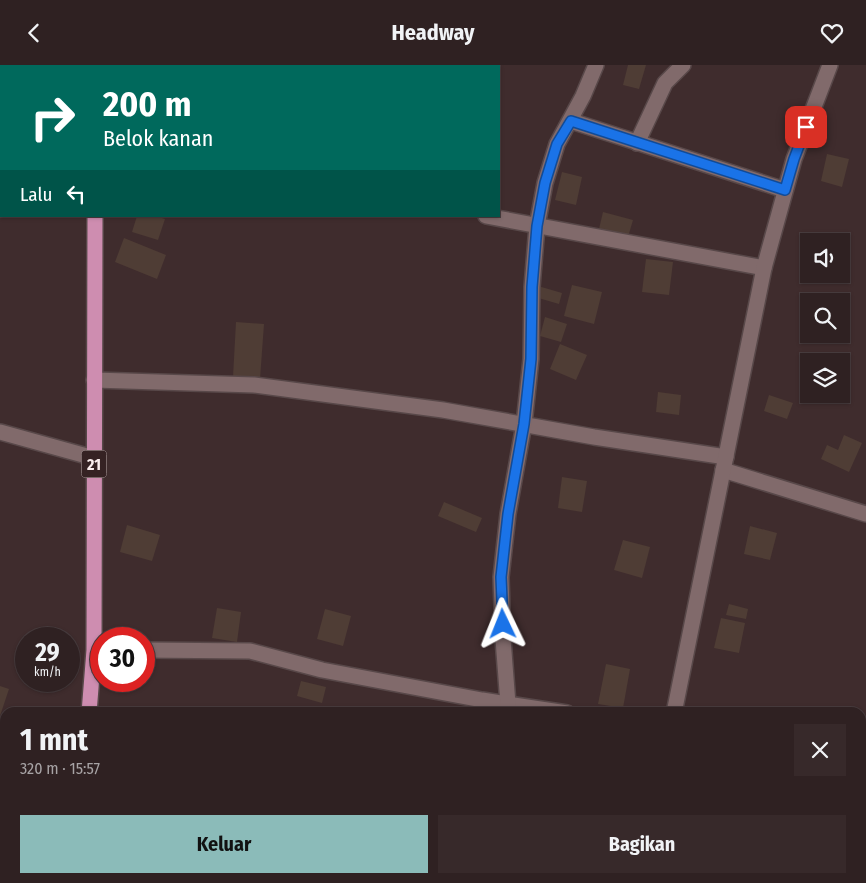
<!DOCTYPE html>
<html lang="id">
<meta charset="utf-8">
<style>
:root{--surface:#2f2122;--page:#37292a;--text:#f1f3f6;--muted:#a7a3a5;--line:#4a3e40;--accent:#8bbbb9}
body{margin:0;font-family:"Fira Sans Condensed",sans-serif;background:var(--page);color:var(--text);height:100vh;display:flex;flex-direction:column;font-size:19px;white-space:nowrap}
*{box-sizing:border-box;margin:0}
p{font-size:16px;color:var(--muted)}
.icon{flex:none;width:28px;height:28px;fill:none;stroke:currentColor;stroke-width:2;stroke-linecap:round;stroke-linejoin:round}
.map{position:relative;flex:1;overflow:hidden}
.details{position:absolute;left:0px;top:642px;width:866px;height:176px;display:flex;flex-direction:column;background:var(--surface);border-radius:15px 15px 0 0;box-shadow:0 1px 4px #0004,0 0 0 1px var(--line)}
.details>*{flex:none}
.banner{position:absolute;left:0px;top:0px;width:500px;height:152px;box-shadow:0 1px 4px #0004,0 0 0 1px var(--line);background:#00695c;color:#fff;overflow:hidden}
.controls{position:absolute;left:800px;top:168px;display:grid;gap:10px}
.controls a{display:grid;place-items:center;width:50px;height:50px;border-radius:0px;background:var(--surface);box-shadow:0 1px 4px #0004,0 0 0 1px var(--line);font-size:25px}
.speed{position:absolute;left:15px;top:562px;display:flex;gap:10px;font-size:25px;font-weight:700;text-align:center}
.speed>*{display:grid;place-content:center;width:65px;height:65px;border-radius:50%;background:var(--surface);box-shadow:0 1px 4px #0004,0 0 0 1px var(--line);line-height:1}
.speed small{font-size:12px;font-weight:400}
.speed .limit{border:8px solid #d22;background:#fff;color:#111}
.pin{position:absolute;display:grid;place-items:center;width:42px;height:42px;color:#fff;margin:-21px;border-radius:10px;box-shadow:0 2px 8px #0006}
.me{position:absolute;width:55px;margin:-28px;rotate:358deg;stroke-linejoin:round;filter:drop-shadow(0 0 4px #0008)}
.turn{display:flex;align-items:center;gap:18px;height:105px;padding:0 20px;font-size:22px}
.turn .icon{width:65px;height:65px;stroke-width:2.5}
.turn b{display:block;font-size:35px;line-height:42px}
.then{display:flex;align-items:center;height:48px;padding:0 20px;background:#0003;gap:10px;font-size:19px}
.round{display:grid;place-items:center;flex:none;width:52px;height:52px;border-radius:0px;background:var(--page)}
.summary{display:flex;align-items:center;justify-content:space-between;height:85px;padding:0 20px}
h1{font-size:30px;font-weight:700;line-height:38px}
.action{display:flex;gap:10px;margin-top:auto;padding:10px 20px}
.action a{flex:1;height:58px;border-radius:0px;background:var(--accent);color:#111;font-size:20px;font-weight:700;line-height:58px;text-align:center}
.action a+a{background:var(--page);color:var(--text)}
header{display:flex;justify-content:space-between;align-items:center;height:65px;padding:0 20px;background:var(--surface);font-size:22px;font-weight:700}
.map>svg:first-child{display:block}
</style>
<header><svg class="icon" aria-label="back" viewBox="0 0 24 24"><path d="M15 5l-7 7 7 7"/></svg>Headway<svg class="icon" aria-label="heart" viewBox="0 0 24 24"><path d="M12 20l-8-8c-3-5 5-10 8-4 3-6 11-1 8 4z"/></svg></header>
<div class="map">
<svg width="866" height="818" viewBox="0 0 866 818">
<rect width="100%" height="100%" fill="#3f2c2d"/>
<g fill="#4f3d35">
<path d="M628 0H646L639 24 623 20Z"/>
<path d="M827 89 849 94 842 122 821 116Z"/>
<path d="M562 107 582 112 576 140 555 135Z"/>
<path d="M603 147 633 155 628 172 599 164Z"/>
<path d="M137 151H156L165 154 158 175 132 167Z"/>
<path d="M124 173 166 190 157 214 115 197Z"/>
<path d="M646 194 673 197 669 230 642 227Z"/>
<path d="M572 220 602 227 594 259 564 251Z"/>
<path d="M538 221 562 228 559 239 535 232Z"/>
<path d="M545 252 567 259 561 277 540 271Z"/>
<path d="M236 257 264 259 260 314 233 312Z"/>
<path d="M560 279 587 290 576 315 550 304Z"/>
<path d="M658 327 681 330 679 350 656 347Z"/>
<path d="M769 330 793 338 787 354 764 346Z"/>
<path d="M844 370 862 378 849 407 821 394 827 380 838 385Z"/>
<path d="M562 412 587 416 582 447 558 443Z"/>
<path d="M444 437 482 453 476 467 438 451Z"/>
<path d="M127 460 160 470 152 496 120 487Z"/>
<path d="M750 461 777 468 770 495 744 489Z"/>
<path d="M623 475 650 482 642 513 614 505Z"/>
<path d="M729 539 748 544 746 554 726 550Z"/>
<path d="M217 543 241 547 237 577 212 573Z"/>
<path d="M325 544 351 551 343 581 317 574Z"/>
<path d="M721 553 745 558 739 588 714 583Z"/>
<path d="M606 599 630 604 623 643 598 639Z"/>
<path d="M301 616 326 622 322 638 297 631Z"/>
<path d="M0 621 9 624 0 651Z"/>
<rect x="155" y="814" width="32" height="4"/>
<path d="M271 814H308L307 818H269Z"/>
</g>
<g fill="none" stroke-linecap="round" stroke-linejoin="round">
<defs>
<g id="minor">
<path d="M571 56 785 125"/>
<path d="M637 78 665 18 683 0"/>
<path d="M486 151 764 203"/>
<path d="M94 315 254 320 443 345 594 372 726 392"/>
<path d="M0 367 94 393"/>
<path d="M723 405 866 449"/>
<path d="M144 585 250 586 322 605 482 635 567 648"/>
<path d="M508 639 503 574 501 512 508 449 524 359 531 294 532 222 537 161 545 118 557 79 583 31 596 0"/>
<path d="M674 648 764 203 794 94 830 0"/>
<path d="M861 795 866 796"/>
<path d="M632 818 634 814"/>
</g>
<g id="highway">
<path d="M96 1V0"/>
<path d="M89 648 94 585 95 151"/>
<path d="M79 818V814"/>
</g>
</defs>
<use href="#minor" stroke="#584849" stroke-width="18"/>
<use href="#highway" stroke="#584849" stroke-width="18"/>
<use href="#minor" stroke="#816a6b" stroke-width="15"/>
<use href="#highway" stroke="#ce8db0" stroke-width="15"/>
</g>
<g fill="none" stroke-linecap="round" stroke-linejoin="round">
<defs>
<path id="route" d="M503 559 501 512 508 449 524 359 531 294 532 222 537 161 545 118 557 79 571 56 785 125 794 94 806 62"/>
</defs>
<use href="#route" stroke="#114b97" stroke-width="12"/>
<use href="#route" stroke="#1a73e8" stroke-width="9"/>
</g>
<g text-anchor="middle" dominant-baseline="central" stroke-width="4.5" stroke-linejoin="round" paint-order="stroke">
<rect fill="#352223" stroke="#c0b1b1" stroke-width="1" x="81.5" y="385.5" width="25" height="27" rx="4"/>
<g font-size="16" font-weight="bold" fill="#fbeeee">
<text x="94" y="399">21</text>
</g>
</g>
</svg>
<div class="controls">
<a><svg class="icon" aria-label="sound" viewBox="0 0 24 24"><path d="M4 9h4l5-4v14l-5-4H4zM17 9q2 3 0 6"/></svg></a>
<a><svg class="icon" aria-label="search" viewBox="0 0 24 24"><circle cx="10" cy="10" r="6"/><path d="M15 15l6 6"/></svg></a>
<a><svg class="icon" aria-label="layers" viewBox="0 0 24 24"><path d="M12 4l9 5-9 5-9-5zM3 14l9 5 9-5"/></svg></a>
</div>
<div class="speed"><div>29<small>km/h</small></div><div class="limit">30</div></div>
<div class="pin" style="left:806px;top:62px;background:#d93025"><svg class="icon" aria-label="arrive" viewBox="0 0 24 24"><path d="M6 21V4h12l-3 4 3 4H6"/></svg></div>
<svg class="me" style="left:503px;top:559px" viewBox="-20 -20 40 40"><path d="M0-17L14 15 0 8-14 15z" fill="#1a73e8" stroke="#fff" stroke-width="4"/></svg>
<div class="banner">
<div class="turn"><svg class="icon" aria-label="right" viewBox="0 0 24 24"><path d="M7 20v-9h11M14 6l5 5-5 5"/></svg><div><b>200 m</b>Belok kanan</div></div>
<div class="then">Lalu<svg class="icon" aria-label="left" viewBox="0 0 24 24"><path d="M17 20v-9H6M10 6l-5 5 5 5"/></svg></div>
</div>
<section class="details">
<div class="summary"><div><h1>1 mnt</h1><p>320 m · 15:57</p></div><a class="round"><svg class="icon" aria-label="close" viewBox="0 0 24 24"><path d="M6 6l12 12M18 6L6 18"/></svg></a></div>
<div class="action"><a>Keluar</a><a>Bagikan</a></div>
</section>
</div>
